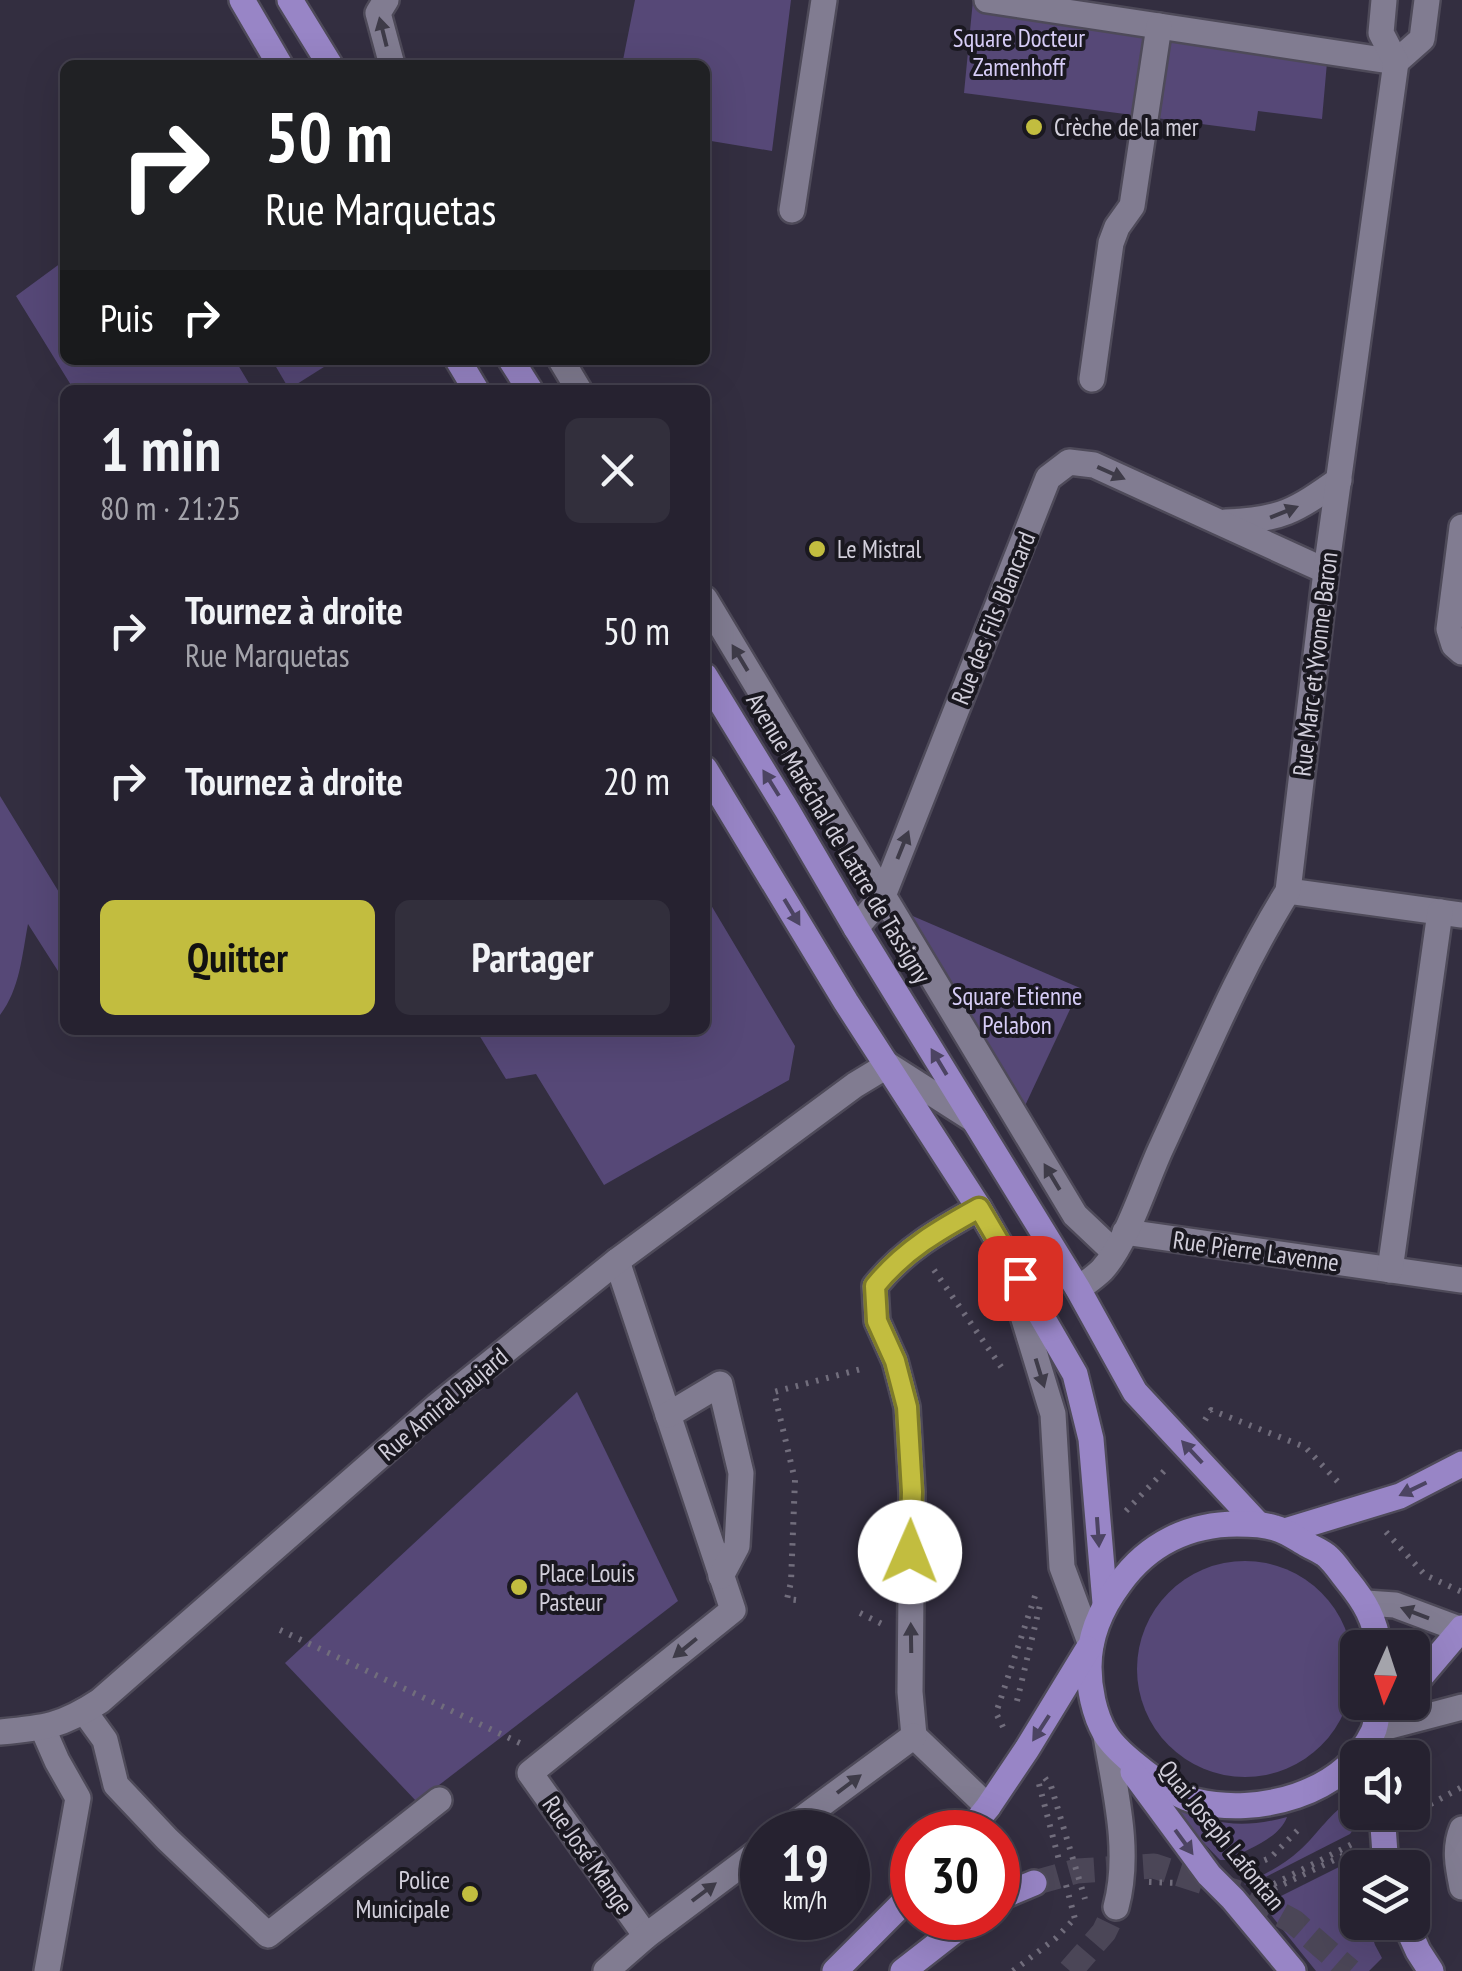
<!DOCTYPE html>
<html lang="fr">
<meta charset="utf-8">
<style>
:root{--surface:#262230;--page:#322f3c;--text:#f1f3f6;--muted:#a4a4ab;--line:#423f4c;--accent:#c2bd3f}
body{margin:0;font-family:"PT Sans Narrow",sans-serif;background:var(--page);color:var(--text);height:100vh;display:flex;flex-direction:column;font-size:38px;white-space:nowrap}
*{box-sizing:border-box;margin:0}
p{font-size:32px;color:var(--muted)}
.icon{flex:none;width:55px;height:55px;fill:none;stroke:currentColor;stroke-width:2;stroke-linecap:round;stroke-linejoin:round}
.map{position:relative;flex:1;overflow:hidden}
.side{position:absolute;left:60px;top:385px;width:650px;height:650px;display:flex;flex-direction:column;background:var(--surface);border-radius:15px;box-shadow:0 10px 40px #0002,0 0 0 2px var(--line)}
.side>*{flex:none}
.banner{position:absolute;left:60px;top:60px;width:650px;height:305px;border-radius:15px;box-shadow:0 10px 40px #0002,0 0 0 2px var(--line);background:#202124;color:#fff;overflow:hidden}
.needle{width:65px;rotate:183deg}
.tools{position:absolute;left:1340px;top:1630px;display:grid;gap:20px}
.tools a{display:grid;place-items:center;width:90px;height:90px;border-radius:15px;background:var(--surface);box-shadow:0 10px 40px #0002,0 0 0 2px var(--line);font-size:50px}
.speed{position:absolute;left:740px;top:1810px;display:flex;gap:20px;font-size:50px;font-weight:700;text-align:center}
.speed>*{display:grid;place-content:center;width:130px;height:130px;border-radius:50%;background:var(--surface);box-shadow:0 10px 40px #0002,0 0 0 2px var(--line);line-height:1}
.speed small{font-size:25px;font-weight:400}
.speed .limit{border:15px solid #d22;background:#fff;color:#111}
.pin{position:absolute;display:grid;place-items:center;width:85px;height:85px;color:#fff;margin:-42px;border-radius:20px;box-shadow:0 5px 15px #0006}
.me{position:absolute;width:110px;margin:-55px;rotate:1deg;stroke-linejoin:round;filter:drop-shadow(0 0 8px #0008)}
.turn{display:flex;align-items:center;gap:35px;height:210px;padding:0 40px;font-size:45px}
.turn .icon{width:130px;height:130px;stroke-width:2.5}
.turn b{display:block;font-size:70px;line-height:85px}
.then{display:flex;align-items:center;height:95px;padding:0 40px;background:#0003;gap:20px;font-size:38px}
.round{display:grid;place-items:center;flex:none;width:105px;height:105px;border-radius:15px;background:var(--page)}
.headline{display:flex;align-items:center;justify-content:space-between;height:170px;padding:0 40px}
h1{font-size:60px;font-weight:700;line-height:75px}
.cta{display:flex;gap:20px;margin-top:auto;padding:20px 40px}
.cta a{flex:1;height:115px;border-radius:15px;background:var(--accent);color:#111;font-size:40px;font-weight:700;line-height:115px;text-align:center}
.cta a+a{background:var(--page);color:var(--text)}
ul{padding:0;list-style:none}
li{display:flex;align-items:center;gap:30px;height:150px;padding:0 40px}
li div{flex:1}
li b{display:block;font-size:38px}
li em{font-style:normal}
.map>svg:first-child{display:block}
</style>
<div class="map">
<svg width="1462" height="1971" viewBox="0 0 1462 1971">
<rect width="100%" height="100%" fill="#332e40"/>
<g fill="#564877">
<path d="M635 0H791L772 151 705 140V65H622Z"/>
<path d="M973 0H987L1328 51 1322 119 1258 111 1255 131 964 93Z"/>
<path d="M65 260V360H235L253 390H74L16 296Z"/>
<path d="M272 360H335L289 389Z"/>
<path d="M0 796 65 902V982L28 924C22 955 20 989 0 1015Z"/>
<path d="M705 895 795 1046 789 1080 604 1185 536 1074 506 1079 476 1030H705Z"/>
<path d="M908 914 1080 988 1023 1110Z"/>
<path d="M577 1392 678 1601 417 1802 285 1663Z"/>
<circle cx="1245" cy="1669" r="108"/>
<path d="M1352 1800 1353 1830 1350 1834 1248 1886 1244 1884C1264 1875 1284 1865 1300 1850 1318 1834 1331 1811 1352 1800Z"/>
<path d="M1169 1807C1215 1823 1238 1830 1287 1817 1279 1839 1246 1850 1227 1860H1220Z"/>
<path d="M1353 1860 1357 1885 1358 1922 1368 1923 1375 1945 1382 1958 1369 1971H1316L1267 1910 1269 1902Z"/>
</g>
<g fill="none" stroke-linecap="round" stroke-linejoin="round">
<path stroke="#4b4657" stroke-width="25" stroke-dasharray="25 12" stroke-linecap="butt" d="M1070 1971 1104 1932 1116 1907"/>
<path stroke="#4b4657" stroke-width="25" stroke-dasharray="25 12" stroke-linecap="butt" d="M1034 1883 1077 1871 1154 1866 1245 1895 1294 1922 1350 1971"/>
<defs>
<g id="minor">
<path d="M386 0 378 13 392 65"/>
<path d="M987 0 1396 62"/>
<path d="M1396 62 1422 39 1427 0"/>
<path d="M792 210 824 0"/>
<path d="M561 360 579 390"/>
<path d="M1092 379 1111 243 1117 227 1132 206 1159 26"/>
<path d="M1226 522C1281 520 1295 511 1339 480"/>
<path d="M1462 527 1449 629 1454 645 1462 652"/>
<path d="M705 599 1075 1215 1113 1251"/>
<path d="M1288 891 1462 915"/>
<path d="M856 928 883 896 1048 478 1069 462 1094 465 1326 571"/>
<path d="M979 1208C939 1230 904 1250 875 1286L877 1321 895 1361 907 1407 912 1492 910 1692 914 1736 988 1807"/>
<path d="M1125 1232 1462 1280"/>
<path d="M617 1261 733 1610 530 1773 646 1936"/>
<path d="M1009 1270 1053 1414 1062 1567 1091 1645"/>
<path d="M1390 1270 1440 912"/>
<path d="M1078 1289C1086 1283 1095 1277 1102 1270 1128 1241 1145 1182 1162 1146 1202 1060 1238 971 1288 891L1326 571 1396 62 1381 33 1384 0"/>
<path d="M668 1415 720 1384 741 1473 737 1546 721 1576"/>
<path d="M1366 1603 1395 1605 1462 1630"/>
<path d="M84 1711 105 1740 116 1785 167 1839 268 1935 439 1800"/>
<path d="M43 1729 57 1761 78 1798 47 1971"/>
<path d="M1375 1730 1462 1707"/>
<path d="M0 1732C45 1728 62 1726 100 1701L437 1406 617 1261 855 1085 888 1065 974 1120"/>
<path d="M1106 1736C1115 1791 1131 1851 1116 1907"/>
<path d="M1462 1829C1454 1848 1458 1867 1462 1887"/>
<path d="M784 1832 914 1736"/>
<path d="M606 1971 646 1936 762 1849"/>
</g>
<g id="major">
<path d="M242 0 280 65"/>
<path d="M290 0 330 65"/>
<path d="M458 360 476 390"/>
<path d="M511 360 530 390"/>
<path d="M705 676 787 810 856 928 1078 1289 1135 1392 1258 1524"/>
<path d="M705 769 846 1002 979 1208 1075 1374 1091 1439 1105 1603"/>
<path d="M1285 1531 1400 1496 1462 1464"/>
<path d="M1412 1687 1462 1628"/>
<path d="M1378 1702C1377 1712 1377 1724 1373 1732 1343 1795 1258 1816 1195 1801 1171 1795 1117 1754 1105 1733 1094 1714 1089 1688 1089 1667 1089 1635 1102 1607 1120 1583 1148 1544 1189 1524 1237 1524 1250 1524 1262 1524 1275 1528 1287 1531 1297 1539 1308 1545 1315 1549 1323 1552 1328 1557 1335 1563 1341 1573 1347 1580 1365 1602 1375 1619 1379 1648"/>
<path d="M1133 1772 1209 1875 1233 1899 1293 1971"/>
<path d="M1382 1812 1386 1868"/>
<path d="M968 1832 988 1807 1027 1749 1088 1649"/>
<path d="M998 1898 1034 1883"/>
<path d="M1405 1922 1418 1951 1431 1971"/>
<path d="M835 1971 912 1894"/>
<path d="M903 1971 971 1918"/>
</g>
</defs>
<use href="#minor" stroke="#4e4a59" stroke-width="30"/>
<use href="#major" stroke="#4e4a59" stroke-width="30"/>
<g stroke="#716d7c" stroke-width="6" stroke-dasharray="2.5 8" stroke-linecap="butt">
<path d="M934 1270 1004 1371"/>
<path d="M1205 1420 1211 1410 1305 1447 1339 1483"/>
<path d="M1126 1511 1166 1469"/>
<path d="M1386 1532 1425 1575 1462 1592"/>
<path d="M796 1600 787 1599 791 1582 795 1480 774 1392 865 1368"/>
<path d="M860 1613 882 1624"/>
<path d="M280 1630 522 1744"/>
<path d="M1017 1701 1041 1601"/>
<path d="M1003 1727 996 1713 1036 1593"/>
<path d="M1045 1778 1051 1786 1085 1899"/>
<path d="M1039 1784 1060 1864"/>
<path d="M1412 1814 1462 1787"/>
<path d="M1245 1868 1270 1858 1302 1826"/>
<path d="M1149 1882 1177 1883"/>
<path d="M1274 1884 1356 1842"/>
<path d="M1066 1885 1075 1919"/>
<path d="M1265 1893 1353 1851"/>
<path d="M1013 1971 1056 1938 1076 1917"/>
</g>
<use href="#minor" stroke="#817c91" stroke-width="25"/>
<use href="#major" stroke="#9885c6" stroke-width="25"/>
</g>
<defs><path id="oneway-solid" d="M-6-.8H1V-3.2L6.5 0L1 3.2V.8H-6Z" transform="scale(2.5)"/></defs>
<g fill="#3e3b48">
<use href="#oneway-solid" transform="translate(383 32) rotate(-104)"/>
<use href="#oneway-solid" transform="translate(1111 473) rotate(24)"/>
<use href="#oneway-solid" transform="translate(1284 512) rotate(-22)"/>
<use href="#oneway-solid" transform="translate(740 658) rotate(-121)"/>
<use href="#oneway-solid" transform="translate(903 845) rotate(-68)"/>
<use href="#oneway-solid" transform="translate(1052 1177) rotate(-121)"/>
<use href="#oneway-solid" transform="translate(1040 1373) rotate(73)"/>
<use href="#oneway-solid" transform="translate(1415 1613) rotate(-159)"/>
<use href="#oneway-solid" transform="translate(911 1638) rotate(-91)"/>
<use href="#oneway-solid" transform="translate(685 1648) rotate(141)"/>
<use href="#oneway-solid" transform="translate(849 1784) rotate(-37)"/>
<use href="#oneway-solid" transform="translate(704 1892) rotate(-37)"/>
</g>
<g fill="#4c4462">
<use href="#oneway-solid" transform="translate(771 783) rotate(-122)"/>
<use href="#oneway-solid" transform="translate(792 912) rotate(59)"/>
<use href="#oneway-solid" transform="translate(939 1062) rotate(-121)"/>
<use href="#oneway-solid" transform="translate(1192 1452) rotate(-133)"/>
<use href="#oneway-solid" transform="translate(1413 1489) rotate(154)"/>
<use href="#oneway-solid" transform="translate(1098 1532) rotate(86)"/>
<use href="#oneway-solid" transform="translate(1041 1728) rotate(123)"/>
<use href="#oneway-solid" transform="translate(1184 1842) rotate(54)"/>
</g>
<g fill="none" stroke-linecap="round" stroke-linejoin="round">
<defs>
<path id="route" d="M910 1552 912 1492 907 1407 895 1361 877 1321 875 1286C904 1250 939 1230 979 1208L1020 1278"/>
</defs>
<use href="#route" stroke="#7e7b29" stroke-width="25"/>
<use href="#route" stroke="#c2bd3f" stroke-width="18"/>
</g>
<g fill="#c2bd3f" stroke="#1a1820" stroke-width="4">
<circle cx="1034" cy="127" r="10"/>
<circle cx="817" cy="549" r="10"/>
<circle cx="519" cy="1587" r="10"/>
<circle cx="470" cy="1894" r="10"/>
</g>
<g text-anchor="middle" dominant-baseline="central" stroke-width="8" stroke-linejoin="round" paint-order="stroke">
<g font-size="25" fill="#d7cdf7" stroke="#1a1820">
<text x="1019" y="38">Square Docteur<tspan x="1019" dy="29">Zamenhoff</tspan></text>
<text x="1017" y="996">Square Etienne<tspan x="1017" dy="29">Pelabon</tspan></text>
</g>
<g font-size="25" fill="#d2cfdb" stroke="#1a1820" text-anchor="start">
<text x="1054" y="127">Crèche de la mer</text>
<text x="837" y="549">Le Mistral</text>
<text x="539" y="1573">Place Louis<tspan x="539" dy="29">Pasteur</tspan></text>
<text x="450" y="1880" text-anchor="end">Police<tspan x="450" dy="29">Municipale</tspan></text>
</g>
<g font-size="25" fill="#d2cfdb" stroke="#1a1820">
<text transform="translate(993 618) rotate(-68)">Rue des Fils Blancard</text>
<text transform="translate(1315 664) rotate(-83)">Rue Marc et Yvonne Baron</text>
<text transform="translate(839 838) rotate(59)">Avenue Maréchal de Lattre de Tassigny</text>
<text transform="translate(1256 1251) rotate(8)">Rue Pierre Lavenne</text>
<text transform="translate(443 1404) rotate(-40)">Rue Amiral Jaujard</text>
<text transform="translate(1222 1835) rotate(51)">Quai Joseph Lafontan</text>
<text transform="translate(588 1855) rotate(55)">Rue José Mange</text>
</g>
</g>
</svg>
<div class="tools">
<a><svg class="needle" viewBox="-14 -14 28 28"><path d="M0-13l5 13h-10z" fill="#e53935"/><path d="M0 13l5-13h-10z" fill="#a4a4ab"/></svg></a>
<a><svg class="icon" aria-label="sound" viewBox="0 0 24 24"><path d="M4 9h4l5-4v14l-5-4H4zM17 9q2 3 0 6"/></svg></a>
<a><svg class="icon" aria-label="layers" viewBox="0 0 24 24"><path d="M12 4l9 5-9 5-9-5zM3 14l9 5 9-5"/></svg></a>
</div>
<div class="speed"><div>19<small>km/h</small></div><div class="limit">30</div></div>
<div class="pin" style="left:1020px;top:1278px;background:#d93025"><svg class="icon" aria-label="arrive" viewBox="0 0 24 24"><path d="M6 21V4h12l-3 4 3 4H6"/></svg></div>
<svg class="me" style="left:910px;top:1552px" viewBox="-20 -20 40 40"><circle r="19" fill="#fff"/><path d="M0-13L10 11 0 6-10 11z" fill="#c2bd3f"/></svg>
<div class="banner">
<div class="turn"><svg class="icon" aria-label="right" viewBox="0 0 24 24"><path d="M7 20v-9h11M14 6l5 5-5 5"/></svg><div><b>50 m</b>Rue Marquetas</div></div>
<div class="then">Puis<svg class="icon" aria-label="right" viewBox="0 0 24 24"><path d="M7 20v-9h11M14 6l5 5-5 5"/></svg></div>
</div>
<section class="side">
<div class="headline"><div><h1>1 min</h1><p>80 m · 21:25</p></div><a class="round"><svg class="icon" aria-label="close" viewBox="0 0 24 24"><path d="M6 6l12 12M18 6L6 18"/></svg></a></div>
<ul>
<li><svg class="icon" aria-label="right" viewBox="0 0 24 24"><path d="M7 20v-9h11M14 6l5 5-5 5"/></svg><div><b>Tournez à droite</b><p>Rue Marquetas</p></div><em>50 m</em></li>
<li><svg class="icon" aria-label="right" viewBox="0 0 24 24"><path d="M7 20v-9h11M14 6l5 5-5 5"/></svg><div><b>Tournez à droite</b></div><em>20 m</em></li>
</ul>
<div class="cta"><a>Quitter</a><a>Partager</a></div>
</section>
</div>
